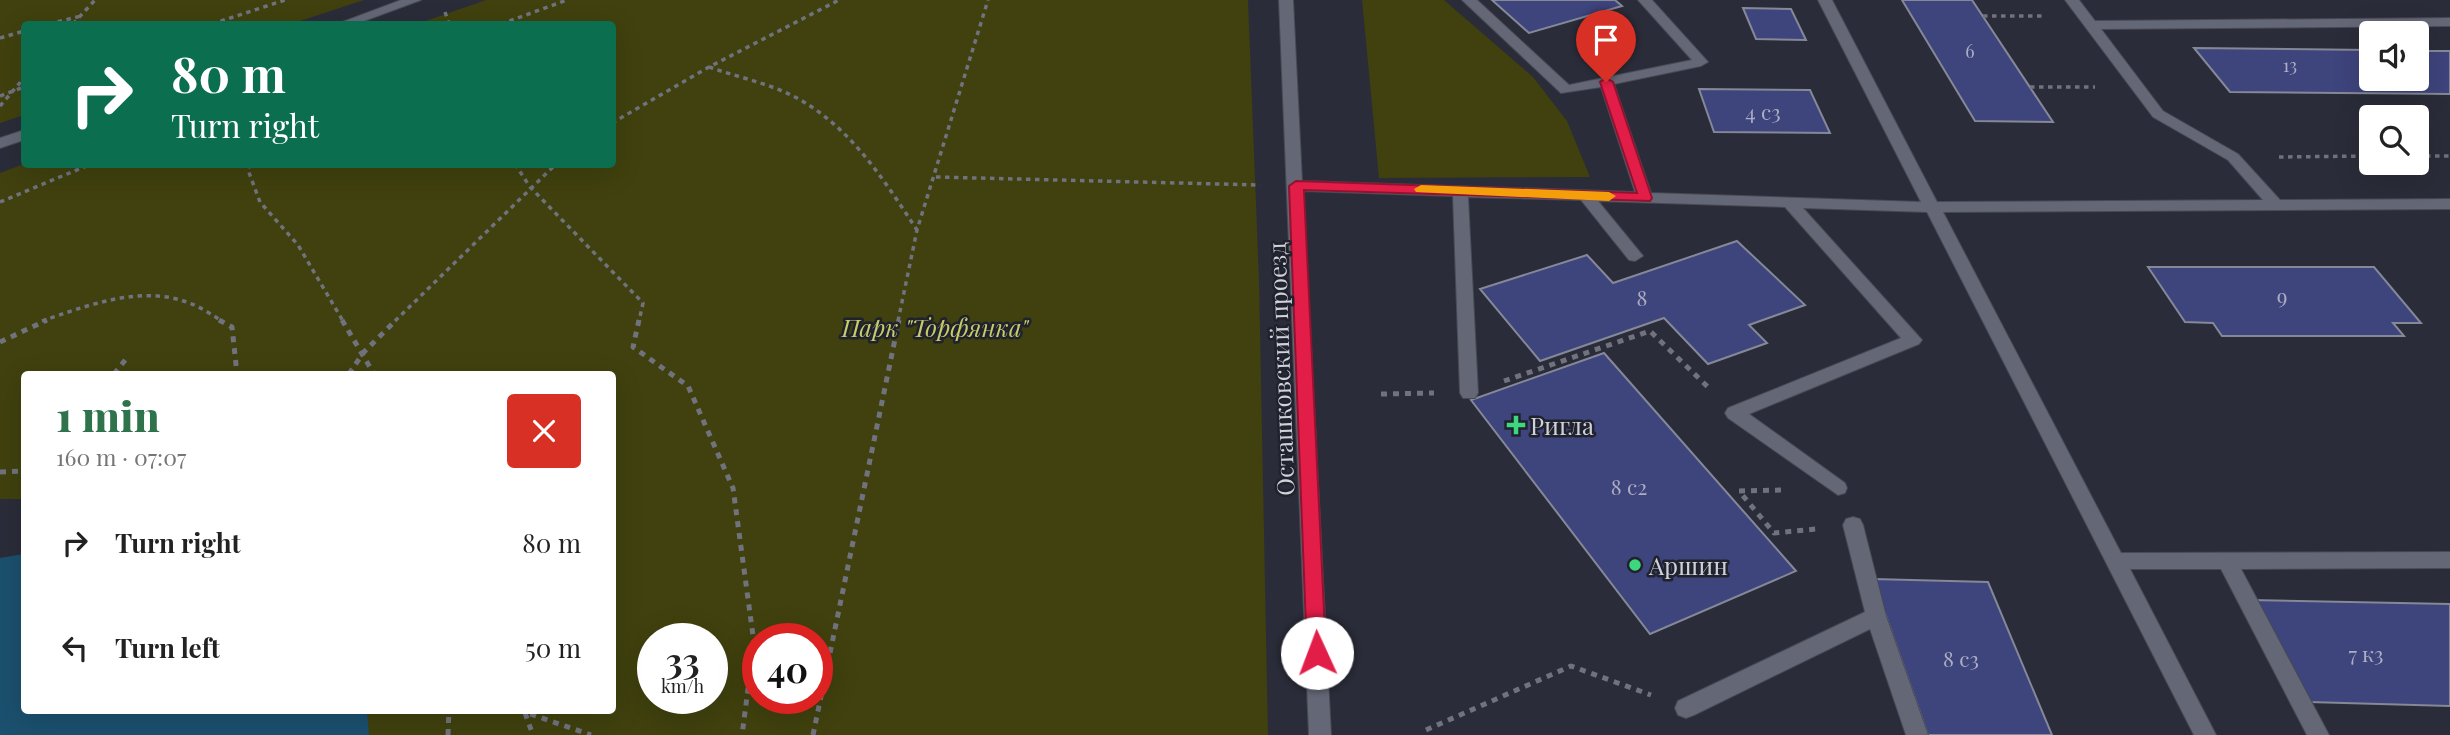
<!DOCTYPE html>
<meta charset="utf-8">
<style>
:root{--surface:#fff;--page:#f2f2f2;--text:#222;--muted:#767676;--accent:#2e734b}
body{margin:0;font-family:"Playfair Display",serif;background:var(--page);color:var(--text);height:100vh;display:flex;flex-direction:column;font-size:26px;white-space:nowrap}
*{box-sizing:border-box;margin:0}
p{font-size:23px;color:var(--muted)}
.icon{flex:none;width:38px;height:38px;fill:none;stroke:currentColor;stroke-width:2;stroke-linecap:round;stroke-linejoin:round}
.map{position:relative;flex:1;overflow:hidden}
.sheet{position:absolute;left:21px;top:371px;width:595px;height:343px;display:flex;flex-direction:column;background:var(--surface);border-radius:7px;box-shadow:0 7px 28px #0002}
.sheet>*{flex:none}
.guide{position:absolute;left:21px;top:21px;width:595px;height:147px;border-radius:7px;box-shadow:0 7px 28px #0002;background:#0b6e4f;color:#fff;overflow:hidden}
.tools{position:absolute;left:2359px;top:21px;display:grid;gap:14px}
.tools a{display:grid;place-items:center;width:70px;height:70px;border-radius:7px;background:var(--surface);box-shadow:0 7px 28px #0002;font-size:35px}
.speed{position:absolute;left:637px;top:623px;display:flex;gap:14px;font-size:35px;font-weight:700;text-align:center}
.speed>*{display:grid;place-content:center;width:91px;height:91px;border-radius:50%;background:var(--surface);box-shadow:0 7px 28px #0002;line-height:1}
.speed small{font-size:18px;font-weight:400}
.speed .limit{border:10px solid #d22;background:#fff;color:#111}
.pin{position:absolute;display:grid;place-items:center;width:60px;height:60px;color:#fff;margin:-72px -30px;border-radius:50% 50% 50% 0;rotate:-45deg;box-shadow:0 0 7px #0007}
.pin .icon{rotate:45deg}
.me{position:absolute;width:77px;margin:-38px;rotate:358deg;stroke-linejoin:round;filter:drop-shadow(0 0 5px #0008)}
.turn{display:flex;align-items:center;gap:24px;height:147px;padding:0 35px;font-size:32px}
.turn .icon{width:91px;height:91px;stroke-width:2.5}
.turn b{display:block;font-size:49px;line-height:60px}
.round{display:grid;place-items:center;flex:none;width:74px;height:74px;border-radius:7px;background:var(--page)}
.head{display:flex;align-items:center;justify-content:space-between;height:119px;padding:0 35px}
h1{font-size:42px;font-weight:800;line-height:52px;color:var(--accent)}
ul{padding:0;list-style:none}
li{display:flex;align-items:center;gap:21px;height:105px;padding:0 35px}
li div{flex:1}
li b{display:block;font-size:26px}
li em{font-style:normal}
.map>svg:first-child{display:block}
</style>
<div class="map">
<svg width="2450" height="735" viewBox="0 0 2450 735">
<rect width="100%" height="100%" fill="#2a2c39"/>
<g fill="#40410e" fill-rule="evenodd">
<path d="M0 0H364L291 24H24V115L0 123Z"/>
<path d="M486 0H1248L1259 280 1268 735H0V173L24 164H612V24H417ZM24 374H612V710H24ZM653 639H712V698H653ZM758 639H817V698H758Z"/>
<path d="M1362 0H1444L1533 77 1567 121 1590 177 1379 178Z"/>
</g>
<path fill="#1b506e" d="M0 499H24V710L367 711 369 735H0Z"/>
<path fill="#2a2c39" d="M0 499H24V554L0 558Z"/>
<g fill="#3e447c" stroke="#858897" stroke-width="2">
<path d="M1492 0H1615L1622 6 1529 33Z"/>
<path d="M1902 0H1972L2053 122 1975 121Z"/>
<path d="M1743 8 1791 9 1806 40 1756 39Z"/>
<path d="M2194 48 2371 50V79H2417V51H2450V94L2230 92Z"/>
<path d="M1699 89 1810 90 1830 133 1714 132Z"/>
<path d="M1737 241 1805 305 1749 325 1767 343 1708 364 1664 318 1540 361 1480 289 1587 255 1613 283Z"/>
<path d="M2148 267H2374L2421 323H2393L2404 336H2222L2213 323 2185 322Z"/>
<path d="M1604 353 1796 571 1650 634 1471 400Z"/>
<path d="M1873 579 1988 582 2052 735H1928Z"/>
<path d="M2250 600 2450 604V706L2309 702Z"/>
</g>
<g fill="none" stroke-linecap="round" stroke-linejoin="round">
<defs>
<g id="minor">
<path d="M401 0H421L356 24H337Z"/>
<path d="M1279 0H1293L1302 181 1635 192 1601 87 1561 93 1462 0H1477L1569 85 1692 60 1638 0H1652L1708 62 1701 66 1614 84 1651 193 1921 202 1818 0H1832L1937 202 2263 200 2228 160 2153 117 2065 0H2079L2095 21 2450 18V26L2101 29 2163 111 2238 154 2280 200 2450 199V209L1943 212 2121 553 2450 552V568L2241 569 2329 735H2307L2221 569H2130L2216 735H2194L1927 212 1803 208 1922 340 1919 344 1749 414 1845 483 1847 488 1845 493 1838 495 1728 418 1725 413 1728 408 1901 338 1785 207 1598 201 1643 256 1635 261 1629 260 1581 200 1468 197 1478 393 1475 398H1463L1460 393 1453 196 1303 191 1331 735H1309Z"/>
<path d="M24 130V140L0 148V138Z"/>
<path d="M1853 517 1860 519 1863 525 1886 616 1928 735H1906L1870 629 1694 715 1686 718 1678 715 1675 708 1678 701 1865 612 1843 525 1846 519Z"/>
</g>
</defs>
<use href="#minor" stroke="#474954" stroke-width="2"/>
<g stroke="#70727d" stroke-width="3.5" stroke-dasharray="4.5 4.5" stroke-linecap="butt">
<path d="M445 12 449 24"/>
<path d="M1983 16H2045"/>
<path d="M49 24 81 16"/>
<path d="M73 24 95 0"/>
<path d="M212 24 285 0"/>
<path d="M501 24 567 0"/>
<path d="M0 38 24 31"/>
<path d="M709 67C737 77 768 83 795 97 850 126 884 180 917 230"/>
<path d="M2030 87H2095"/>
<path d="M0 96 24 87"/>
<path d="M0 106 24 78"/>
<path d="M612 123 709 67 839 0"/>
<path d="M2417 156H2450"/>
<path d="M2279 157 2371 156"/>
<path d="M250 164 248 170 260 202 298 245 343 321"/>
<path d="M515 164 530 187 643 303 639 321"/>
<path d="M936 177 1260 185"/>
<path d="M0 202 91 164"/>
<path d="M42 321C86 306 142 284 189 303 201 307 212 315 222 321"/>
<path d="M395 321 556 164"/>
<path d="M898 321 917 230 988 0"/>
</g>
<g stroke="#70727d" stroke-width="5" stroke-dasharray="6 6" stroke-linecap="butt">
<path d="M219 320 232 327 237 374"/>
<path d="M342 320 374 374"/>
<path d="M639 320 633 347 688 386 733 488 754 643 742 735"/>
<path d="M0 342 47 320"/>
<path d="M114 374 126 359"/>
<path d="M349 374 363 353 396 320"/>
<path d="M1504 381 1650 331 1711 390"/>
<path d="M1381 394 1434 393"/>
<path d="M0 472 24 471"/>
<path d="M1781 490 1739 491 1774 533 1816 529"/>
<path d="M519 710 591 735"/>
<path d="M525 713 533 735"/>
<path d="M1426 730 1571 666 1651 695"/>
<path d="M448 735 449 710"/>
<path d="M813 735 899 320"/>
</g>
<use href="#minor" fill="#646775" fill-rule="evenodd"/>
</g>
<path fill="#e11d48" stroke="#92132f" stroke-width="2" d="M1606 78 1613 82 1652 198 1650 201 1304 190 1326 653 1323 658 1317 661 1310 658 1307 653 1289 186 1296 181 1637 193 1600 82Z"/>
<path fill="#f59e0b" d="M1421 185 1609 192 1616 196 1609 201 1416 192 1414 189Z"/>
<g fill="#3dd77e" stroke="#20222e" stroke-width="2.5">
<path d="M1512.5 414.5h7v7h7v7h-7v7h-7v-7h-7v-7h7z"/>
<circle cx="1635" cy="565" r="7"/>
</g>
<g text-anchor="middle" dominant-baseline="central" stroke-width="5" stroke-linejoin="round" paint-order="stroke">
<g font-size="18" fill="#acaec2">
<text x="1970" y="51">6</text>
<text x="2290" y="65">13</text>
</g>
<g font-size="21" fill="#acaec2">
<text x="1763" y="111">4 с3</text>
<text x="2282" y="295">9</text>
<text x="1642" y="297">8</text>
<text x="1629" y="486">8 с2</text>
<text x="2366" y="653">7 к3</text>
<text x="1961" y="658">8 с3</text>
</g>
<g font-size="24" font-style="italic" fill="#c8cc69" stroke="#20222e">
<text x="935" y="327">Парк "Торфянка"</text>
</g>
<g font-size="24" fill="#d0d2da" stroke="#20222e">
<text transform="translate(1280 369) rotate(-92)">Осташковский проезд</text>
</g>
<g font-size="24" fill="#d0d2da" stroke="#20222e" text-anchor="start">
<text x="1530" y="425">Ригла</text>
<text x="1649" y="565">Аршин</text>
</g>
</g>
</svg>
<div class="tools">
<a><svg class="icon" aria-label="sound" viewBox="0 0 24 24"><path d="M4 9h4l5-4v14l-5-4H4zM17 9q2 3 0 6"/></svg></a>
<a><svg class="icon" aria-label="search" viewBox="0 0 24 24"><circle cx="10" cy="10" r="6"/><path d="M15 15l6 6"/></svg></a>
</div>
<div class="speed"><div>33<small>km/h</small></div><div class="limit">40</div></div>
<div class="pin" style="left:1606px;top:82px;background:#d93025"><svg class="icon" aria-label="arrive" viewBox="0 0 24 24"><path d="M6 21V4h12l-3 4 3 4H6"/></svg></div>
<svg class="me" style="left:1317px;top:653px" viewBox="-20 -20 40 40"><circle r="19" fill="#fff"/><path d="M0-13L10 11 0 6-10 11z" fill="#e11d48"/></svg>
<div class="guide">
<div class="turn"><svg class="icon" aria-label="right" viewBox="0 0 24 24"><path d="M7 20v-9h11M14 6l5 5-5 5"/></svg><div><b>80 m</b>Turn right</div></div>
</div>
<section class="sheet">
<div class="head"><div><h1>1 min</h1><p>160 m · 07:07</p></div><a class="round" style="background:#d93025;color:#fff"><svg class="icon" aria-label="close" viewBox="0 0 24 24"><path d="M6 6l12 12M18 6L6 18"/></svg></a></div>
<ul>
<li><svg class="icon" aria-label="right" viewBox="0 0 24 24"><path d="M7 20v-9h11M14 6l5 5-5 5"/></svg><div><b>Turn right</b></div><em>80 m</em></li>
<li><svg class="icon" aria-label="left" viewBox="0 0 24 24"><path d="M17 20v-9H6M10 6l-5 5 5 5"/></svg><div><b>Turn left</b></div><em>50 m</em></li>
</ul>
</section>
</div>
